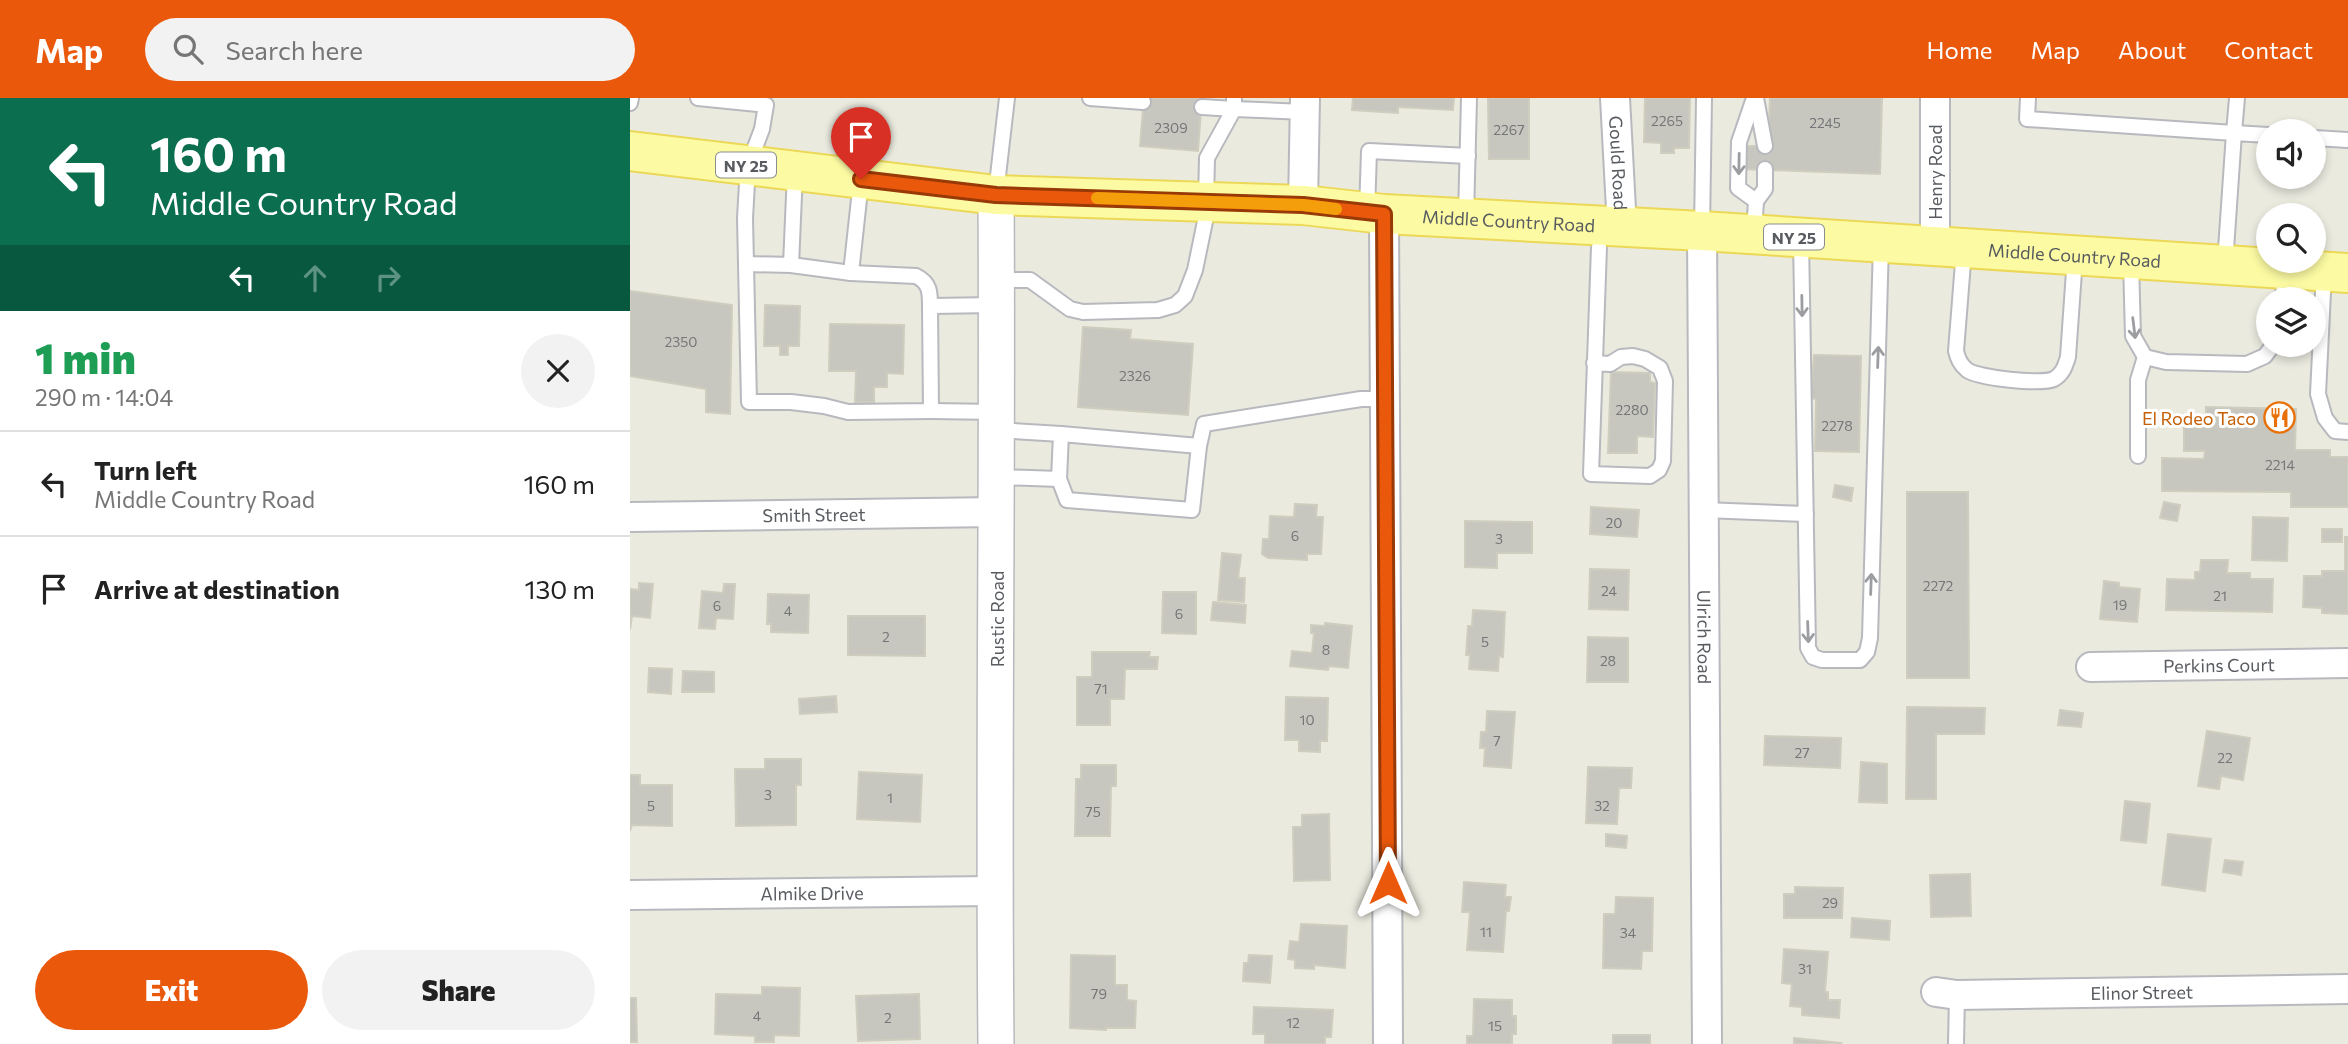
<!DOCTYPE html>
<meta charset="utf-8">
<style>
:root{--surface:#fff;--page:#f2f2f2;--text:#222;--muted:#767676;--line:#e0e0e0;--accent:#ea580c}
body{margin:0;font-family:Commissioner,sans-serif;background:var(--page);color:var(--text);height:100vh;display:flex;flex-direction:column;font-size:26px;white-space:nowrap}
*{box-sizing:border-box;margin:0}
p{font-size:23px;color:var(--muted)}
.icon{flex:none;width:38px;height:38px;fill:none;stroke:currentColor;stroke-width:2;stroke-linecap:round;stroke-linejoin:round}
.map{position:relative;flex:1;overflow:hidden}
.drawer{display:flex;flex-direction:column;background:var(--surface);width:630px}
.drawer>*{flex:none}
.top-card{background:#0b6e4f;color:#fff;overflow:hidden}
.tools{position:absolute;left:1626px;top:21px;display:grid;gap:14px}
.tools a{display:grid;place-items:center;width:70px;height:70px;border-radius:50%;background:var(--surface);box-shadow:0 4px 10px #0003;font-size:35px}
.pin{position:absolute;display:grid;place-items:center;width:60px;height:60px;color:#fff;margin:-72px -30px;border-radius:50% 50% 50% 0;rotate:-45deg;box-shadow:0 0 7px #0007}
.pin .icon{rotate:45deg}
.me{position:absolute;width:77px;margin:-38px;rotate:0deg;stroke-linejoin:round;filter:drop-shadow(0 0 5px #0008)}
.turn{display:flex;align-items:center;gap:24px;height:147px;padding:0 35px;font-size:32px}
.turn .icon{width:91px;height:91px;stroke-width:2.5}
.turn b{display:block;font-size:49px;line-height:60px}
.lanes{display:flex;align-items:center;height:66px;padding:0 35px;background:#0003;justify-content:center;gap:35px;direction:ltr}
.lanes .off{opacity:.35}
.round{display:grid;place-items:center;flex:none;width:74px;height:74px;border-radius:37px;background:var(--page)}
.headline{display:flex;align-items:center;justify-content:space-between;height:119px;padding:0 35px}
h1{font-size:42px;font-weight:800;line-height:52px;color:#1e9e55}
.primary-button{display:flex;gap:14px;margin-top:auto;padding:14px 35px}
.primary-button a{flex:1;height:80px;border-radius:42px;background:var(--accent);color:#fff;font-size:28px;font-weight:800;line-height:80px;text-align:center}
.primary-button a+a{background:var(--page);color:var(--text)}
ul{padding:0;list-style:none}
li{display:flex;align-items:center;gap:21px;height:105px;padding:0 35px;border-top:2px solid var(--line)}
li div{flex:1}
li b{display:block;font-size:26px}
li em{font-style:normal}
header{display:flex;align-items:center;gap:42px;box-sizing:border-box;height:98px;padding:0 35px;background:var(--accent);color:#fff}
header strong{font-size:33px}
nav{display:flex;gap:38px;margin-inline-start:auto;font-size:24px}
.search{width:490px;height:63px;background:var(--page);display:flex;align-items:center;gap:18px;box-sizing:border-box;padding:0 24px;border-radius:38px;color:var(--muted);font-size:26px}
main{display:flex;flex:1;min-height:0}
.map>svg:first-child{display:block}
</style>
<header>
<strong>Map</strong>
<div class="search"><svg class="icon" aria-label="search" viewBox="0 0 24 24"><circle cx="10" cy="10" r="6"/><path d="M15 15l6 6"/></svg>Search here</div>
<nav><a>Home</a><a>Map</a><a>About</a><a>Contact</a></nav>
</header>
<main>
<section class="drawer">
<div class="top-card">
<div class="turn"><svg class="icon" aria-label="left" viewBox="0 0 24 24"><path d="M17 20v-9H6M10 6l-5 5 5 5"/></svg><div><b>160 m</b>Middle Country Road</div></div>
<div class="lanes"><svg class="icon" aria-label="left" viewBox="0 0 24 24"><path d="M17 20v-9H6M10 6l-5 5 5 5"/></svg><svg class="icon off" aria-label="ahead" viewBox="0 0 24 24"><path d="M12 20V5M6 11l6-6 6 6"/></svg><svg class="icon off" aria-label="right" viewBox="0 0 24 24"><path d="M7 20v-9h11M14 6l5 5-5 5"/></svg></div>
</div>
<div class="headline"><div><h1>1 min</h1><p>290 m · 14:04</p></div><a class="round"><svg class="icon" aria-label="close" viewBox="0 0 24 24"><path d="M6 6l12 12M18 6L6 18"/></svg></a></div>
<ul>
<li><svg class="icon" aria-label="left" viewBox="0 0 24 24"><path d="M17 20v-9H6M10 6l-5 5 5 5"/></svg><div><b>Turn left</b><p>Middle Country Road</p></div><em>160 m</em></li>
<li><svg class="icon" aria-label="arrive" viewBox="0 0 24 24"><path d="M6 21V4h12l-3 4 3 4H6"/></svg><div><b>Arrive at destination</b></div><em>130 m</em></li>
</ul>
<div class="primary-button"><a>Exit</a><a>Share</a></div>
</section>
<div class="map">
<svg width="1718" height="946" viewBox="0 0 1718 946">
<rect width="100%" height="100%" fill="#ebeadf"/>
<g fill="#c8c7bf" stroke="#cfcdbe" stroke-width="2">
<path d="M514 0H572L568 53 510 48Z"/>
<path d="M723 0H824L823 12 768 9V15L722 12Z"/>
<path d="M858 0H899V61H859Z"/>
<path d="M1015 0H1060L1059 50H1044V55H1031V45L1014 44Z"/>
<path d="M1140 0H1252L1250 76 1111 71 1112 48H1138Z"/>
<path d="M0 193 102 207 100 316 76 314V291L0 278Z"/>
<path d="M135 207 170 208 169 248H158V257H150V248H134Z"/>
<path d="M200 226 274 227 273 276 257 275V289H244V304H225L226 273H199Z"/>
<path d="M453 229 501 232 500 241 563 246 558 317 448 309Z"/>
<path d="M1184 257 1231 258 1229 354 1185 353 1186 301 1181 300Z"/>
<path d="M981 274 1020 275V284L1025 285 1023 339 1007 338V355H978Z"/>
<path d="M1576 309 1666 311 1665 352H1700V359H1718V409H1661V394L1532 393V360L1574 361 1575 353H1554V324H1576Z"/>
<path d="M1205 387 1223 390 1221 403 1203 399Z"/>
<path d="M1277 394H1338L1339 580H1277Z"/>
<path d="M1534 404 1550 407 1547 423 1530 420Z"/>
<path d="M665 406 687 407 686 419H693L691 456H677V462L638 460 632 456 633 441H639L640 418 664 419Z"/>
<path d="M961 409 1009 412 1007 439 960 436Z"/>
<path d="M1623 419 1658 420 1657 463 1622 462Z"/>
<path d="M835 423 902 424V455H867V470L835 469Z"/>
<rect x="1692" y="431" width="20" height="13"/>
<path d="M1715 439H1718V516L1692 515V510L1673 509 1674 478H1692V473H1715Z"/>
<path d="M592 455 611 457 608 480H615L614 504 588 502Z"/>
<path d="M1571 462H1598L1597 475H1620V481H1643L1642 514 1536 512 1537 481 1565 482V474H1570Z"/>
<path d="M960 471 999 472 998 512 959 511Z"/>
<path d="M1474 483 1489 485V489L1510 491 1507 524 1470 521Z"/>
<path d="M9 485 23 486 20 520 2 518 0 531V491L9 492Z"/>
<path d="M94 486H105L103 521 86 520 85 531 69 530 72 493 93 495Z"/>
<path d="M533 494H566V536L532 535Z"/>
<path d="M138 496 179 497 178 535 141 534V526H137Z"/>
<path d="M583 504 616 507 615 525 581 522Z"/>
<path d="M843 512 875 514 873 559 869 558 868 573 839 571 840 557H836L838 528H842Z"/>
<path d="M218 518H295V558L218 557Z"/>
<path d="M695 525 722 528 718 570 699 568 698 572 660 568 662 553 682 555 684 535H681V527L695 528Z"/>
<path d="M958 539 998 540V584H957Z"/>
<path d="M462 554H520L519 559H528L527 571H495L494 601H480V627H447V579H462Z"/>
<path d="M19 570 42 571 41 596 18 594Z"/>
<path d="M53 573 84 574V594H52Z"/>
<path d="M206 598 207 614 170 616 169 601Z"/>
<path d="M656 599 698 600 697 643H690V654L669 653V642H655Z"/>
<path d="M1277 609 1355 610 1354 636H1306V701H1276Z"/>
<path d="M1430 612 1453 615 1451 629 1428 627Z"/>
<path d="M857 613 885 614 881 670 854 668 855 650H850L851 634H856Z"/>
<path d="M1577 633 1620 640 1613 682 1591 678 1589 691 1568 688Z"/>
<path d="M1135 638 1211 640 1210 670 1134 667Z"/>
<path d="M135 661H171V687H166V727L106 728 105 671H135Z"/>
<path d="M1231 664 1257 666V705L1229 704Z"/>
<path d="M451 667H486V688H481L480 738H445L446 681H451Z"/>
<path d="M958 669 1002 670 1001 690H989L987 726 956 725Z"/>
<path d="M229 674 292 677 290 724 227 721Z"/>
<path d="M0 677H10V687H42V728L2 727 0 733Z"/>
<path d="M1495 703 1520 706 1516 745 1491 742Z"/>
<path d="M699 716 700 782 664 783 663 729H672V717Z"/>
<path d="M976 736 997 738 996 750 976 748Z"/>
<path d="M1538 736 1581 741 1575 793 1532 787Z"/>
<path d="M1595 762 1613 764 1611 777 1593 774Z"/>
<path d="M1340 776 1341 818 1301 819 1300 777Z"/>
<path d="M834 784 876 787 875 799H881L879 813H876L873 854 837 852 840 814H832Z"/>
<path d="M1165 789 1213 790 1212 820H1154V796H1165Z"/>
<path d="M986 799 1023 800 1022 853H1012L1011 871 973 870 974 816H985Z"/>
<path d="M1222 820 1260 823 1259 842 1221 839Z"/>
<path d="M671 826 717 828 715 870 684 867V871L665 870V862L658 861 660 843 669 844Z"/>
<path d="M1154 851 1198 854 1195 894H1198V902H1210L1209 920 1172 917V909L1160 908 1162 886 1152 885Z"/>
<path d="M441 857 485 858V887H497V902L506 903 505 930H476V932L440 930Z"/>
<path d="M619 857 642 858 640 885 613 883 614 865H618Z"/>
<path d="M132 889 170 890 169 938 144 937V944H125V938L85 936 86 896 132 897Z"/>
<path d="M289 896 290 941 228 943 226 898Z"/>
<path d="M0 900H6L7 944H0Z"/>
<path d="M844 901 882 902V918H886V936H882V946H837V938H843Z"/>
<path d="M624 909 703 912 701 939H695V946H635V936H623Z"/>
<rect x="983" y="937" width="37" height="9"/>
<path d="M1164 940 1211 945 1210 946H1164Z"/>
</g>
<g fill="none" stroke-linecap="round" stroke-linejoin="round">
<defs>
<g id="service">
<path d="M68 0 136 7 132 31 118 68 115 120 119 304H161L194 308 218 314 301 313 300 208 366 207"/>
<path d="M460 0 513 4"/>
<path d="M1124 0 1109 44 1108 90 1126 103 1124 134"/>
<path d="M1126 0 1135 48"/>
<path d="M1398 0 1397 21 1604 35 1607 0"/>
<path d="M0 5 1 0"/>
<path d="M572 9 604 11V0"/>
<path d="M1684 40 1718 42"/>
<path d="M366 95 377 0"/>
<path d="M576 103 577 60 604 11 675 14"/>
<path d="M1126 103 1135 91V71"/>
<path d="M737 114 739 53 838 58"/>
<path d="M836 119 839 0"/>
<path d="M1072 132 1074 0"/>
<path d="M1171 141 1178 550 1183 559 1192 562H1230L1237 554 1240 540 1251 145"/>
<path d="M1334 152 1326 253C1328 261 1330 266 1337 272 1348 280 1411 287 1424 281 1433 276 1435 268 1438 259L1445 159"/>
<path d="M1501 163 1503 238 1515 259 1536 264 1617 266 1635 258 1643 247"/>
<path d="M116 166 161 167 165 74"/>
<path d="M1595 166 1604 35 1638 37"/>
<path d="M161 167 221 175 231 83"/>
<path d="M1694 174 1688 296 1695 320 1705 333 1718 334"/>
<path d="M221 175 286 178C300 185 300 194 300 208"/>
<path d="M367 182H400L440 211 453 214 528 212 545 207 555 198 565 172 579 104"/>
<path d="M1653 201 1655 171"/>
<path d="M964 265 980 266 991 259 1003 258 1015 261 1030 270 1035 283 1033 363 1029 372 1020 378 961 376C963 301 966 225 969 149"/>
<path d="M301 313 367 314"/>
<path d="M367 332 431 336 429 381 367 379"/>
<path d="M569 348 574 326 731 301H755"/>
<path d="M1508 358V282L1515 259"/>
<path d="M429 381 437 402 562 412 569 348 431 336"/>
<path d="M1074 412 1176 416"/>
<path d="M1326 946 1327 897"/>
</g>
<g id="minor">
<path id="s1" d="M985 0 992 130"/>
<path d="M673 107 675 0"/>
<path d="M754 116 758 946"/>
<path id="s2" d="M1072 133 1077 946"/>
<path d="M1305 149V0"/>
<path id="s3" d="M0 419 367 414"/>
<path id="s4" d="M1461 569 1718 565"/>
<path id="s5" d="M0 797 364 793"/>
<path id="s6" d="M1306 894 1327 897 1718 891"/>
</g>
<path id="tertiary" d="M366 97C368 380 363 663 366 946"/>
<g id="primary">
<path id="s7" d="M0 53 366 97 673 107 754 116 1072 133 1718 175"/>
</g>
</defs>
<use href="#service" stroke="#b7b9be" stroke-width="18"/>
<use href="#minor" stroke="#b7b9be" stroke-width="32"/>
<use href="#tertiary" stroke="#b7b9be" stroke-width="38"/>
<use href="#primary" stroke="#ecd857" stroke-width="42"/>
<use href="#service" stroke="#fff" stroke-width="14"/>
<use href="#minor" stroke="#fff" stroke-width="28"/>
<use href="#tertiary" stroke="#fff" stroke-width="35"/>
<use href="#primary" stroke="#fcfba3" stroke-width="38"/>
</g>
<defs><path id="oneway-shaft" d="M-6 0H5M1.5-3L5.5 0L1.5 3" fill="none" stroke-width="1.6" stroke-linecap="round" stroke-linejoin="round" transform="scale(1.75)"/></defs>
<g stroke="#9b9da0">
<use href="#oneway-shaft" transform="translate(1109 66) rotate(91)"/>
<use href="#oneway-shaft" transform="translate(1172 208) rotate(89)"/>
<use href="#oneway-shaft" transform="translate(1504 230) rotate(83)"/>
<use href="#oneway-shaft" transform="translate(1248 259) rotate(-88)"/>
<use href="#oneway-shaft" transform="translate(1241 486) rotate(-88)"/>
<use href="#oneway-shaft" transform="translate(1178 534) rotate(88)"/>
</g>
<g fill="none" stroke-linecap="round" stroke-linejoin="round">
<defs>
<path id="route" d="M231 81 366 97 673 107 754 116 758 785"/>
</defs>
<use href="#route" stroke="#983908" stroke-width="18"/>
<use href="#route" stroke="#ea580c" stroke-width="12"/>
<path stroke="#f59e0b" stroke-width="12" d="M467 100 673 107 706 111"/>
</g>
<defs>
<symbol id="restaurant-ring" viewBox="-11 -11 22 22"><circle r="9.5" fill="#fff" stroke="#e8710a" stroke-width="1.5"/><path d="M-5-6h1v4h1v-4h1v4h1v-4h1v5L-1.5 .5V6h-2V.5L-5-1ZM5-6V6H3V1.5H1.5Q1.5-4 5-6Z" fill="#e8710a"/></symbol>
</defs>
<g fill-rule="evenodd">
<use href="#restaurant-ring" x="1632" y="302" width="35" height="35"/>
</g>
<g text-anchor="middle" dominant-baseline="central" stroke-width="6" stroke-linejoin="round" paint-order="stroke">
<g font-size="14" fill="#747678">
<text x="1037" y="22">2265</text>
<text x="1195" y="24">2245</text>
<text x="541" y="29">2309</text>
<text x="879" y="31">2267</text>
<text x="51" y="243">2350</text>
<text x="505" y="277">2326</text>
<text x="1002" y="311">2280</text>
<text x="1207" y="327">2278</text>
<text x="1650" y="366">2214</text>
<text x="984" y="424">20</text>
<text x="665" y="437">6</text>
<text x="869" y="440">3</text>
<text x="1308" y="487">2272</text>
<text x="979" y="492">24</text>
<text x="1590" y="497">21</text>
<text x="1490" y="506">19</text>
<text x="87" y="507">6</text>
<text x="158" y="512">4</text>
<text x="549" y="515">6</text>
<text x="256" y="538">2</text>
<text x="855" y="543">5</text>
<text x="696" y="551">8</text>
<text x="978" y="562">28</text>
<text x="471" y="590">71</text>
<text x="677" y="621">10</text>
<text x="867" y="642">7</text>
<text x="1172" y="654">27</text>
<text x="1595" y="659">22</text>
<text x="138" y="696">3</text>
<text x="260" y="699">1</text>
<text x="21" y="707">5</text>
<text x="972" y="707">32</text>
<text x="463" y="713">75</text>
<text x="1200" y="804">29</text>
<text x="856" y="833">11</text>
<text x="998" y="834">34</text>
<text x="1175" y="870">31</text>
<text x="469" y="895">79</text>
<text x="127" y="917">4</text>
<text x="258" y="919">2</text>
<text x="663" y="924">12</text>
<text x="865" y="927">15</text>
</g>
<g fill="#fff" stroke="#8a8c90" stroke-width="2">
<rect x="86" y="54.5" width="60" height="25" rx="5"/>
<rect x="1134" y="126.5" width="60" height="25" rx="5"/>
</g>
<g font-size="16" font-weight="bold" fill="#585b60">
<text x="116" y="67">NY 25</text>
<text x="1164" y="139">NY 25</text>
</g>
<g font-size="18" fill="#585b60" stroke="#fff">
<text stroke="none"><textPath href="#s1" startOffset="65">Gould Road</textPath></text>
<text transform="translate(1305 74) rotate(-90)">Henry Road</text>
<text stroke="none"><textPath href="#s7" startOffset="882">Middle Country Road</textPath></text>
<text stroke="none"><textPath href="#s7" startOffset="1449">Middle Country Road</textPath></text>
<text stroke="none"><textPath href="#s3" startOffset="184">Smith Street</textPath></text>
<text transform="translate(367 521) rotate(-90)">Rustic Road</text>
<text stroke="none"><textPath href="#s2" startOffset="406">Ulrich Road</textPath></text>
<text stroke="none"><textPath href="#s4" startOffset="128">Perkins Court</textPath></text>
<text stroke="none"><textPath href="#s5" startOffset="182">Almike Drive</textPath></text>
<text stroke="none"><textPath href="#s6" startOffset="206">Elinor Street</textPath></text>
</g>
<g font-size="18" fill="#c56008" stroke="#fff" text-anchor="end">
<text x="1626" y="320">El Rodeo Taco</text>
</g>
</g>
</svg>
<div class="tools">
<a><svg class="icon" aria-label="sound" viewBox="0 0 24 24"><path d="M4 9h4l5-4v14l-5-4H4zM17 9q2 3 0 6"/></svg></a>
<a><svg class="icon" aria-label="search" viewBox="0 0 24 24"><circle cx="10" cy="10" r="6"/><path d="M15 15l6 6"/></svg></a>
<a><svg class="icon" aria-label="layers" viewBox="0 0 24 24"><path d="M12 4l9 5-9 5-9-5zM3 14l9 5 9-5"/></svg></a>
</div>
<div class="pin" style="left:231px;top:81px;background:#d93025"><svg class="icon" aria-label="arrive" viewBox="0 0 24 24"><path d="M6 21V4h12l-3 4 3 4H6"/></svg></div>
<svg class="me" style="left:758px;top:785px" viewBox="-20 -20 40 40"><path d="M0-17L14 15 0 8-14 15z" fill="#ea580c" stroke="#fff" stroke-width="4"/></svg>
</div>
</main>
